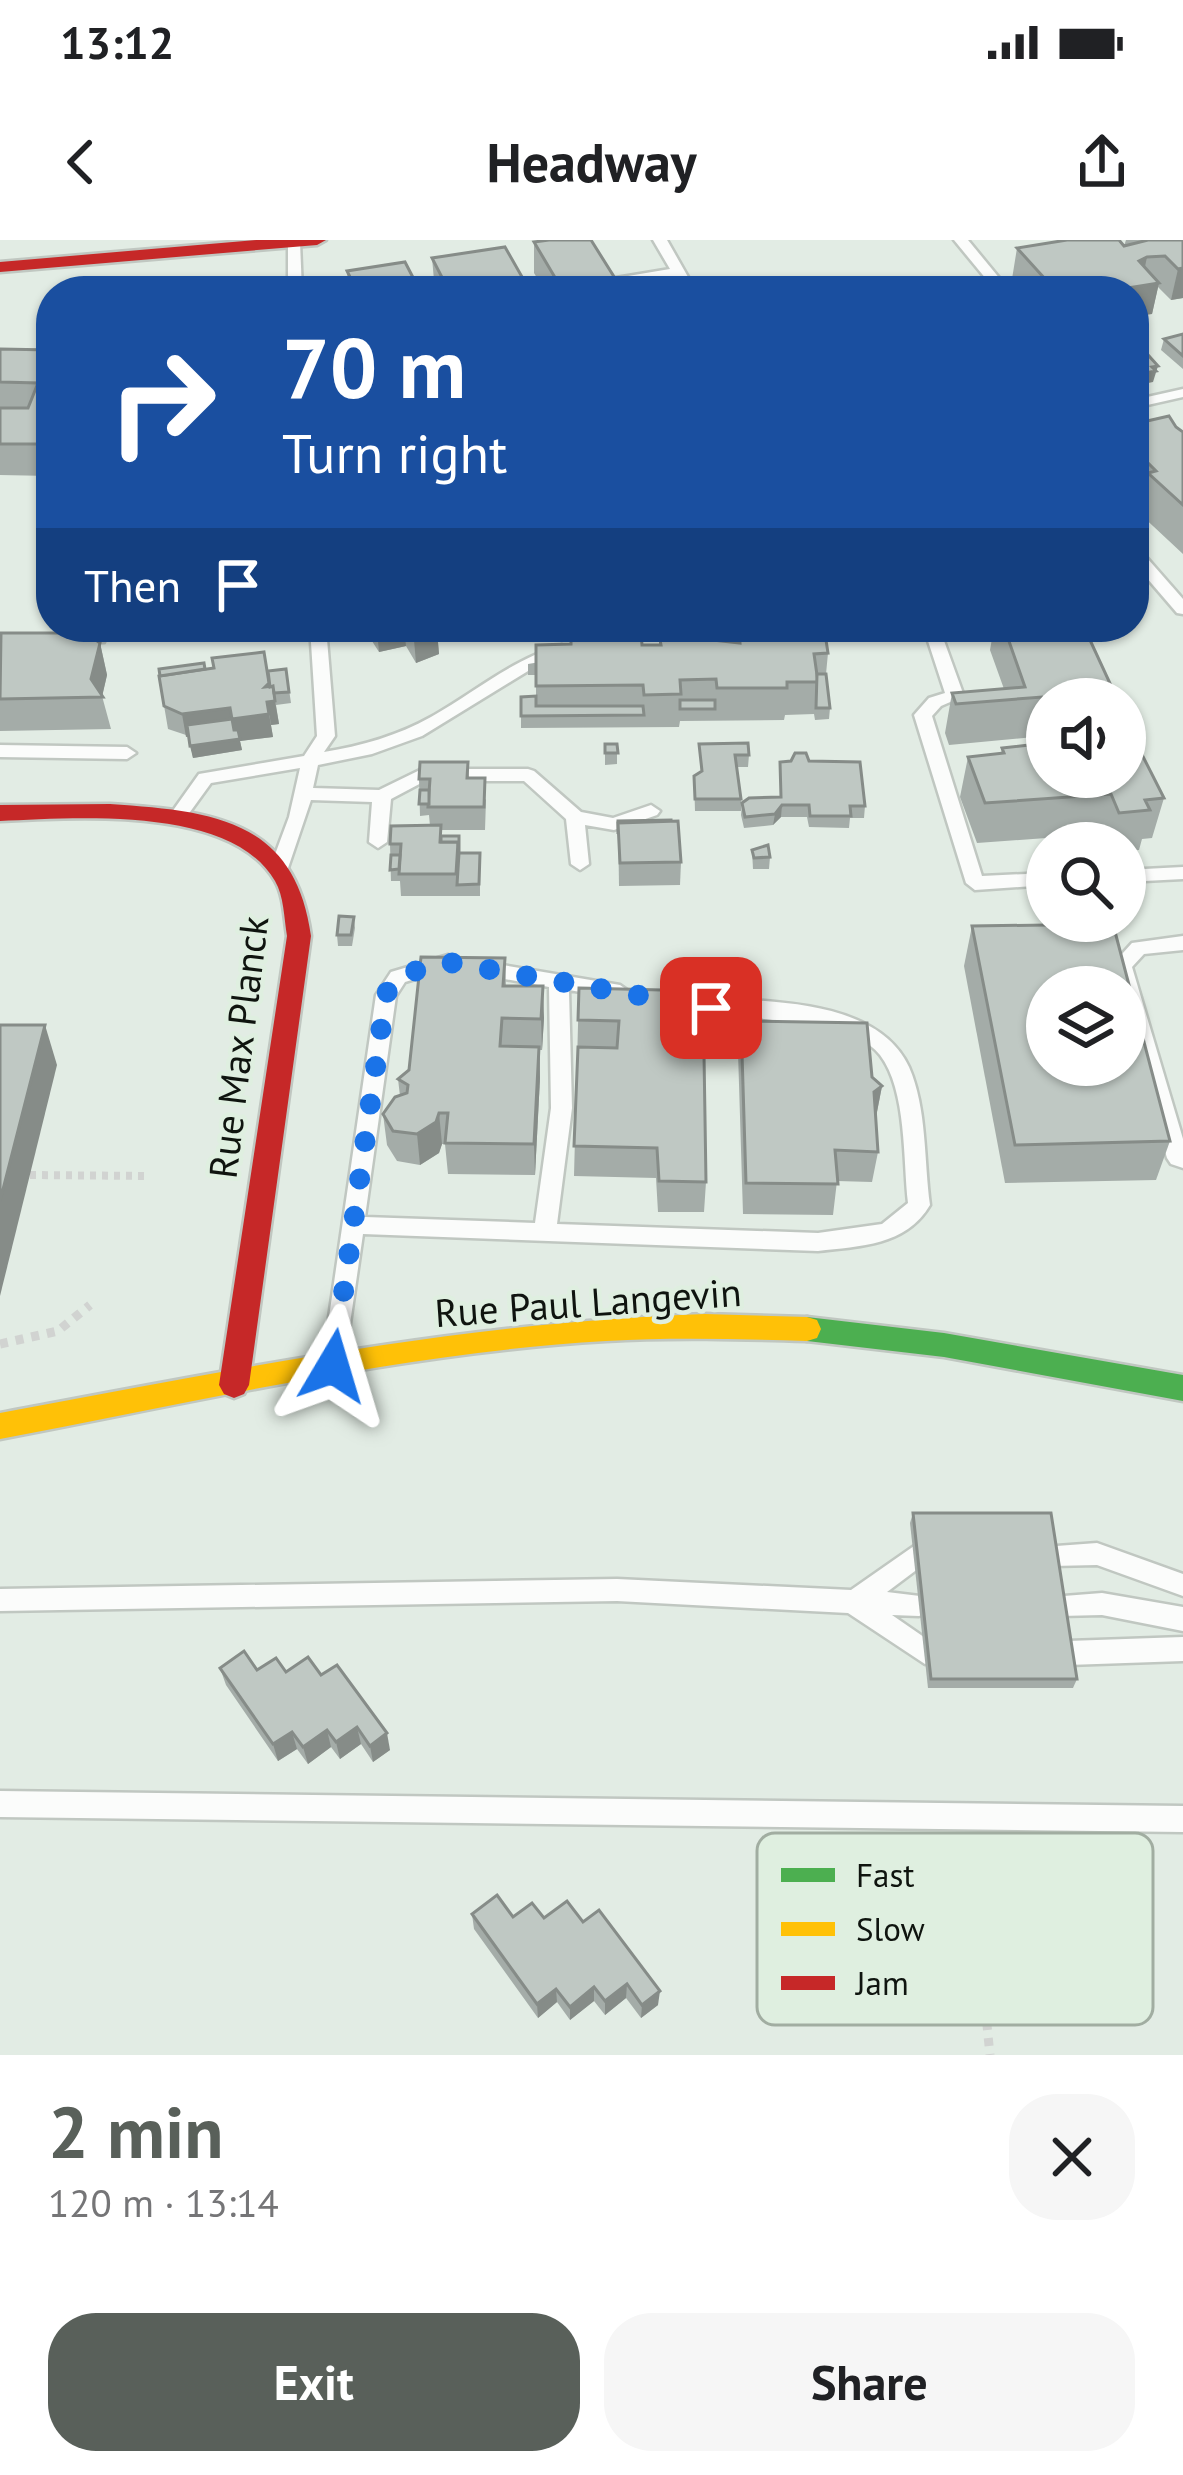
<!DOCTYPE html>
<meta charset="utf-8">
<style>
:root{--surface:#fff;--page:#f6f6f6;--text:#202124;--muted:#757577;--accent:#59605a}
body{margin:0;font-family:"PT Sans",sans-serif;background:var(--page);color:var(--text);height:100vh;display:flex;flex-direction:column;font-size:45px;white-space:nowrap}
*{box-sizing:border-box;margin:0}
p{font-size:39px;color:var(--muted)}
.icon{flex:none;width:66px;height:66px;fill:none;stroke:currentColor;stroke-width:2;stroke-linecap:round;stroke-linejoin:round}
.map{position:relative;height:1815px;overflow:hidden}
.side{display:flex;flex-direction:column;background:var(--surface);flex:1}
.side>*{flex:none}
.guide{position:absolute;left:36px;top:36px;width:1113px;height:366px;border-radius:48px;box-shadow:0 3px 9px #0004;background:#1a4fa0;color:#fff;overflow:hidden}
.buttons{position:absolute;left:1026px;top:438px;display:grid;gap:24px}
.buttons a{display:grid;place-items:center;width:120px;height:120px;border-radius:50%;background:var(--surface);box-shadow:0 3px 9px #0004;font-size:60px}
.pin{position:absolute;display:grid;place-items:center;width:102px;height:102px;color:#fff;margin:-51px;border-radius:24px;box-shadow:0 6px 18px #0006}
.me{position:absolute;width:132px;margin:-66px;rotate:7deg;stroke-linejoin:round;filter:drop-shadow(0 0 9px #0008)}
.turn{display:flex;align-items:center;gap:42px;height:252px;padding:0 48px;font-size:54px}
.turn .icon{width:156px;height:156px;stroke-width:2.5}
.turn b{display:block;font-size:84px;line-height:102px}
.then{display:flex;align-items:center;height:114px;padding:0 48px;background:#0003;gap:24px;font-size:45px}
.round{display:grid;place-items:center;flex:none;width:126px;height:126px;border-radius:48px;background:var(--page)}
.overview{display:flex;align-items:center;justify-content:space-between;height:204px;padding:0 48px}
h1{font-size:72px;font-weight:700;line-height:90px;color:var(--accent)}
.button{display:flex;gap:24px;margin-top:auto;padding:24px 48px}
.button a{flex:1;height:138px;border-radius:48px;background:var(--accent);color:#fff;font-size:48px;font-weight:700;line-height:138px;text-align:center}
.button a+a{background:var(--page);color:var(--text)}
.status{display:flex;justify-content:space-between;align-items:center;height:84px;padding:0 60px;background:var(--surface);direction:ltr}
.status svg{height:33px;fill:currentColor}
header{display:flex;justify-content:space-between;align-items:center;height:156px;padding:0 48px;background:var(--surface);font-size:54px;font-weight:700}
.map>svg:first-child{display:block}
</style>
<div class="status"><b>13:12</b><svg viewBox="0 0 49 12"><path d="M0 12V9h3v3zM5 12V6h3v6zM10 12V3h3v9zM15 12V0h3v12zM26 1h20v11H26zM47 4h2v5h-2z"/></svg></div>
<header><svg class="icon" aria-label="back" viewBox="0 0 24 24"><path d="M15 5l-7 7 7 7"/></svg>Headway<svg class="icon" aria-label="share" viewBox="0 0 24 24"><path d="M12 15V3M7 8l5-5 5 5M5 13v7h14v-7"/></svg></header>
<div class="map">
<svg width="1183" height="1815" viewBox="0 0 1183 1815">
<rect width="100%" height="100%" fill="#e2ece4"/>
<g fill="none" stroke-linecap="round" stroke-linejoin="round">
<defs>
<g id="lane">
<path d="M288 0 300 2 302 51H288Z"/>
<path d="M653 0H667L696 51H682L674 36 604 46V40L670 29Z"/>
<path d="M954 0H968L1010 51H996Z"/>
<path d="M1183 149V157L1134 168V160Z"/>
<path d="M1134 308 1140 310 1183 359V374L1177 373 1134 323Z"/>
<path d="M92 387H108L104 402H67L59 397 67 392 91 393Z"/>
<path d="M310 387H326L335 496 324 512C361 506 397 496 431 477 475 452 513 419 562 405L570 410 528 431 422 496 372 514 318 525 313 548 379 550 422 529H528L534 531 581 572 613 578 651 565 660 571 657 575 614 590 585 585 589 624 580 630 571 624 566 579 524 541H425L391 559 387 602 378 608 369 602 372 562 311 560 288 628 279 634 270 628 289 577 300 528 211 543 182 583H170L167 579 199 534 304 516 317 496Z"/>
<path d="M635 387H664L662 391 610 403 602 398 604 394Z"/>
<path d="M935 393 943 398 964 456 941 466 932 476 982 636 1047 633V645L975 650 966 643 914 475 929 458 945 453 927 398Z"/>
<path d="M0 505 127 507 136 513 127 519 0 517Z"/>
<path d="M1183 627V639L1125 642V630Z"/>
<path d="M1183 696V710L1144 714 1132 727 1183 899V928L1171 924 1167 918 1125 770V747H1119L1112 725 1132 703Z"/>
<path d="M448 715 455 717 458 722 455 727 405 742 396 756 365 977 535 983 551 868 549 747 472 733 469 728 479 721 620 745 630 752 620 759 569 750 572 868 557 984 818 993 882 984 908 963C903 921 907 850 880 815 868 800 849 793 832 787L673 768 670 763 673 758 680 756C749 763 874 752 909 827 927 868 924 921 930 965 906 1006 860 1006 818 1011L363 994 344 1125 341 1132 333 1135 325 1132 322 1125 376 755 391 732Z"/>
<path d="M1097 1303 1183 1334V1356L1097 1325 1052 1326 1043 1323 1040 1315 1043 1307Z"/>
<path d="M914 1306 923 1309 926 1317 923 1325 887 1352 928 1357 931 1365 928 1373 919 1376 892 1375 934 1404 938 1412 934 1420 925 1424 848 1373 617 1361 0 1371V1349L617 1339 851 1350Z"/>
<path d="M1102 1353 1183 1367V1391L1102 1375 1060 1376 1051 1373 1048 1365 1051 1357Z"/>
<path d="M1183 1397V1421L1068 1425 1059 1421 1055 1413 1059 1405 1068 1401Z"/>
<path d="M0 1551 1183 1566V1592L0 1577Z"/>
</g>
<path id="fast" d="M807 1077 944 1093 1183 1135V1161L944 1117 807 1101 797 1098 793 1089 797 1080Z"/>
<path id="slow" d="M705 1074 807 1077 817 1080 821 1089 817 1098 807 1101C740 1099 673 1097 606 1101 402 1113 200 1161 0 1199V1173C235 1129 466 1082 705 1074Z"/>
<g id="jam">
<path d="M256 0H326L317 5 0 32V22Z"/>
<path d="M110 564C212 571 295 579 311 696L249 1145 244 1154 234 1158 224 1154 219 1145 287 696C284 678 284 656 275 641 231 565 75 578 0 581V565Z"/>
</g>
</defs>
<use href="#lane" stroke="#c0c7c1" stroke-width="5"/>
<use href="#fast" stroke="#c0c7c1" stroke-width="5"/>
<use href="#slow" stroke="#c0c7c1" stroke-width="5"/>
<use href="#jam" stroke="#c0c7c1" stroke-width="5"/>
<path stroke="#d1d3d1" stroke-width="8" stroke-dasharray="6 6" stroke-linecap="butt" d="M30 935 148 936"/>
<g stroke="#d1d3d1" stroke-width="9" stroke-dasharray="8 8" stroke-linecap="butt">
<path d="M0 1104 58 1091 90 1065"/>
<path d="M969 1607 990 1815"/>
</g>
<use href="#lane" fill="#fbfcfb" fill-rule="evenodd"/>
<use href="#fast" fill="#4caf50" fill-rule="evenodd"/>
<use href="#slow" fill="#ffc107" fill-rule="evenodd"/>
<use href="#jam" fill="#c62828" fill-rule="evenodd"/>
</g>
<g fill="#a4aca8">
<path d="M1126 0H1183V58L1171 60 1158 47 1152 74 1134 51H1023L1012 39 1017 8 1124 6Z"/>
<path d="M534 2 623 51H545L534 33Z"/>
<path d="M432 18 530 51H435Z"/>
<path d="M347 31 420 51H349Z"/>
<path d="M1183 94V129L1161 110 1164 99Z"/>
<path d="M0 109 51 110V236L0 235Z"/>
<path d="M1134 184 1176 187 1183 192V314L1138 272 1140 264 1134 258Z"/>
<path d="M363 387H435L437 391 439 414 416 423 406 406 379 412Z"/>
<path d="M727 387H824L828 413 826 434 830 468 829 479 815 480 814 474 785 475 784 480 680 481 679 487 521 488V457L536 456V435H528V424L642 405H659V394L728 401Z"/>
<path d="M994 387H1090L1088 396 1114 452 1113 457 1047 459V537L1164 558 1152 598 1142 599 1139 610 1125 611V603H1104L1100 594 977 603 960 557 968 517 1001 514 1002 508 1037 504 1034 497 949 505 945 493 952 453 1004 449 990 410Z"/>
<path d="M0 395 100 403 107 435 102 456 111 489 0 491Z"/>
<path d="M205 429 269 441 286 429 291 463 276 465 279 484 271 485 273 497 240 501 242 510 193 518 189 496 168 489 159 436Z"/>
<path d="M605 504H617V524L605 525Z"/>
<path d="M699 504 749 515 748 527H736L741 559V571H695L694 536 701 532Z"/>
<path d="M809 521 865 566 864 578H850L849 588 809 587 807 577H781L773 585 744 588 741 575 742 563 780 557V522Z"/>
<path d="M468 522 469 538 486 560 485 590H441V596L460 613H480V656H401L400 641H391L390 604 430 586 429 575 420 576 419 539Z"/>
<path d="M618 581H671L681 622 680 645 619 646Z"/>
<path d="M752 610 770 617 769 629H753Z"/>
<path d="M354 677 355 688 352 706H338L337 695Z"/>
<path d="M972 686 1170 901 1156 940 1005 943 964 726Z"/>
<path d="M505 718 506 746 544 778 542 810H540V838L535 935 448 934 445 904H442L439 913 420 925 397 921 387 905 383 874 400 856 398 839 409 830Z"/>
<path d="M579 748 703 751 706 942 704 972H658L656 938 574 936Z"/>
<path d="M741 781 872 837 882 846 876 877 878 912 872 942 837 941 833 975 743 974 738 812Z"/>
<path d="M913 1273 1077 1439 1073 1448H928L910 1283Z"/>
<path d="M220 1428 321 1435 390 1510 373 1522 361 1504 340 1519 331 1507 308 1524 297 1509 278 1521 226 1445Z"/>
<path d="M472 1674 583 1682 658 1765 641 1778 626 1758 605 1775 594 1761 570 1780 557 1762 538 1778 474 1689Z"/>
</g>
<g fill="#868c88">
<path d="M1147 17 1141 46 1159 43 1152 74 1134 77V51H1109L1139 21Z"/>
<path d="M1183 28V58L1171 60 1178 29Z"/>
<path d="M1158 126 1153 142 1134 146V135Z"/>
<path d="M389 387H404L406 406 379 412 377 390Z"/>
<path d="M437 391 439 414 416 423 414 400Z"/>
<path d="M100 403 107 435 102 457 91 439Z"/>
<path d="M269 443 275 461 279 484 271 485 265 447Z"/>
<path d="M230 468 234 490 186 497 182 474Z"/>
<path d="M269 474 273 497 240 501 242 510 193 518 190 506 232 479Z"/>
<path d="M782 565 781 577 773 585 775 574Z"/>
<path d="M543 746 544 778 542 810 541 779Z"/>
<path d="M45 785 57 825 0 1056V961Z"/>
<path d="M539 807 540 838 535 935 534 904Z"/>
<path d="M882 846 876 877 874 852Z"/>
<path d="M439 873 442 904 439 913 420 925 417 894Z"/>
<path d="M357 1487 361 1504 340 1519 336 1502Z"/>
<path d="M327 1490 331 1507 308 1524 303 1507Z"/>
<path d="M292 1492 297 1509 278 1521 273 1504Z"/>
<path d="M387 1493 390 1510 373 1522 370 1506Z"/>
<path d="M627 1744 626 1758 605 1775V1761Z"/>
<path d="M594 1747V1761L570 1780V1767Z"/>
<path d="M556 1749 557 1762 538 1778 537 1764Z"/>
<path d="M660 1751 658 1765 641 1778 642 1765Z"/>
</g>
<g fill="#bfc8c3" stroke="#868c88" stroke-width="3" fill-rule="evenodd">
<path d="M549 0H591L623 51H563L534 2Z"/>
<path d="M1067 0H1119L1124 6 1148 0H1183V28L1178 29 1165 16 1147 17 1139 21 1159 43 1109 51H1056L1017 8Z"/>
<path d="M505 7 530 51H449L432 18Z"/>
<path d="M405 22 420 51H357L347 31Z"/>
<path d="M1183 94V116L1164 99Z"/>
<path d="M1140 106 1158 126 1152 127 1156 131 1134 135V107Z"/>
<path d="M0 109 51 110V204H0V168H28L38 143 0 142Z"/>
<path d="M1169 176 1176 187 1183 192V265L1148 233 1156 231 1134 209V184Z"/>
<path d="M406 387H435L437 391 414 400Z"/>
<path d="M739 387H824L828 413 814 414 818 442H787V448H717L716 439 680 440 681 454 644 455 643 445 536 446V405L571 404V392L641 391 642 405H661L659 394 740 403Z"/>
<path d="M1004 387H1084L1114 452H1110L1114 459H1047V468L1042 457 956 464 952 453 1025 447Z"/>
<path d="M1 393H86L100 403 91 439 103 457 0 459Z"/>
<path d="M264 412 269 443 265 447 273 446 275 461 267 462 269 474 232 479 230 468 182 474 164 466 159 436 214 428 212 418Z"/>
<path d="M204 423 205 429 160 436 159 429Z"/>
<path d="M286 429 289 452 274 453 273 446 270 447 268 431Z"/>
<path d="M817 434H826L830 468H816Z"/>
<path d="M536 456V466H643L644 475 521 476V457Z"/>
<rect x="680" y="460" width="35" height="9"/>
<path d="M232 479 234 490H238L240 499 190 506 187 485Z"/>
<path d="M1125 481 1164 558 1145 560 1150 570 1119 573 1111 554 985 563 968 517 1004 513 1002 508 1047 503V537H1125Z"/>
<path d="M748 503 749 515H735L741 559H695L694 536 702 531 699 504Z"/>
<path d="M605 504H617L618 513H605Z"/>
<path d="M795 513H806L809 521 860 522 865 566H850L851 576H810L809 565H782L775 574 745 577 742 563 749 558 781 557 780 522 791 521Z"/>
<path d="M420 522H468L467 538H485L484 567H428L430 539H419Z"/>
<path d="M420 550H429V564H419Z"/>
<path d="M671 580V581L618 583V594V581Z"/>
<path d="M678 581 681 622 620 623 618 583Z"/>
<path d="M441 585 440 602H458L456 634H399L401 604H390L391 586Z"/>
<path d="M441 596H459V613L458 602H441Z"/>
<path d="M768 605 770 617 754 618 752 610Z"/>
<path d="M459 613H480L479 644 457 645Z"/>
<path d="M391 615H400L399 629 390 630Z"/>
<path d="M339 676 354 677 351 695H337Z"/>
<path d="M1113 684 1170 901 1015 905 972 686ZM1047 747H1125V825H1047Z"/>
<path d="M421 717 505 718 503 746H543L541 779 502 778 500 806 539 807 534 904 445 903 448 873H439L436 882 417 894 393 891 383 874 395 857 407 853 408 845 398 839 409 830Z"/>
<path d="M579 748 703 751 706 942 659 941 657 908 574 906 578 807 617 808 619 781 578 780Z"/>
<path d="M741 781 867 783 872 837 882 846 874 852 878 912 835 910 838 944 746 943Z"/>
<path d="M0 785H45L0 961Z"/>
<path d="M913 1273H1051L1077 1439H931Z"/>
<path d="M244 1411 257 1430 276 1418 286 1432 308 1417 321 1435 337 1425 387 1493 370 1506 357 1487 336 1502 327 1490 303 1507 292 1492 273 1504 220 1428Z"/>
<path d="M497 1655 513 1677 532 1663 544 1678 567 1661 583 1682 599 1670 660 1751 642 1765 627 1744 605 1761 594 1747 570 1767 556 1749 537 1764 472 1674Z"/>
</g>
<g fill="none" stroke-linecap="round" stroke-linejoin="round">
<path stroke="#1a73e8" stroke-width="21" stroke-dasharray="0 37.8" d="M333 1126 386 754 398 736 447 722 711 768"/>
</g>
<g text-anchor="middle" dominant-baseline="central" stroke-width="9" stroke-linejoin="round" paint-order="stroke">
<g font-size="39" fill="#0f140f" stroke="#dfefe0">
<text transform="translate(238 807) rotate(-83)">Rue Max Planck</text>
<text transform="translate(588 1062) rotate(-4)">Rue Paul Langevin</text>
</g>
</g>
<rect x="757" y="1593" width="396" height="192" rx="18" fill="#dfefe0" stroke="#a1ada1" stroke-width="3"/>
<rect x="781" y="1628" width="54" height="14" fill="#4caf50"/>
<rect x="781" y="1682" width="54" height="14" fill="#ffc107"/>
<rect x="781" y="1736" width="54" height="14" fill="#c62828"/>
<g font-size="33" fill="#0f140f">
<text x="856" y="1647">Fast</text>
<text x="856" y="1701">Slow</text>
<text x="856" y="1755">Jam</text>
</g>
</svg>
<div class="buttons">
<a><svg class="icon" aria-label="sound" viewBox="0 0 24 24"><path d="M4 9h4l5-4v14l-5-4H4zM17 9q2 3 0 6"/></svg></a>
<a><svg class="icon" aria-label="search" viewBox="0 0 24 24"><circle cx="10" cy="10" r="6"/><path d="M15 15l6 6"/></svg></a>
<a><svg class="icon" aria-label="layers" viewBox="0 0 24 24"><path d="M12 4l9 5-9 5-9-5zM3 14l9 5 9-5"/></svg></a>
</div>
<div class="pin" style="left:711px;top:768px;background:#d93025"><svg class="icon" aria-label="arrive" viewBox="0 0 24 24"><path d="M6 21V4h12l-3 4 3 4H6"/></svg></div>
<svg class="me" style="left:333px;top:1126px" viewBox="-20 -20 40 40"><path d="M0-17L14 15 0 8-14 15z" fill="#1a73e8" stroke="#fff" stroke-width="4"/></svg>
<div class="guide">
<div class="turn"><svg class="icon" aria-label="right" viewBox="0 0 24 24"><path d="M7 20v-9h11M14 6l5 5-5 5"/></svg><div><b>70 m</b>Turn right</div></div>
<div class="then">Then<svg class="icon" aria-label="arrive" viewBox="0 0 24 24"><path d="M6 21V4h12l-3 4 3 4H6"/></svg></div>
</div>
</div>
<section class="side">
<div class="overview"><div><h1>2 min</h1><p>120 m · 13:14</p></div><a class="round"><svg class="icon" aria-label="close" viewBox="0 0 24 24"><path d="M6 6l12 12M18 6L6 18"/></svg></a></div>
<div class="button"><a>Exit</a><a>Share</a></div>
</section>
